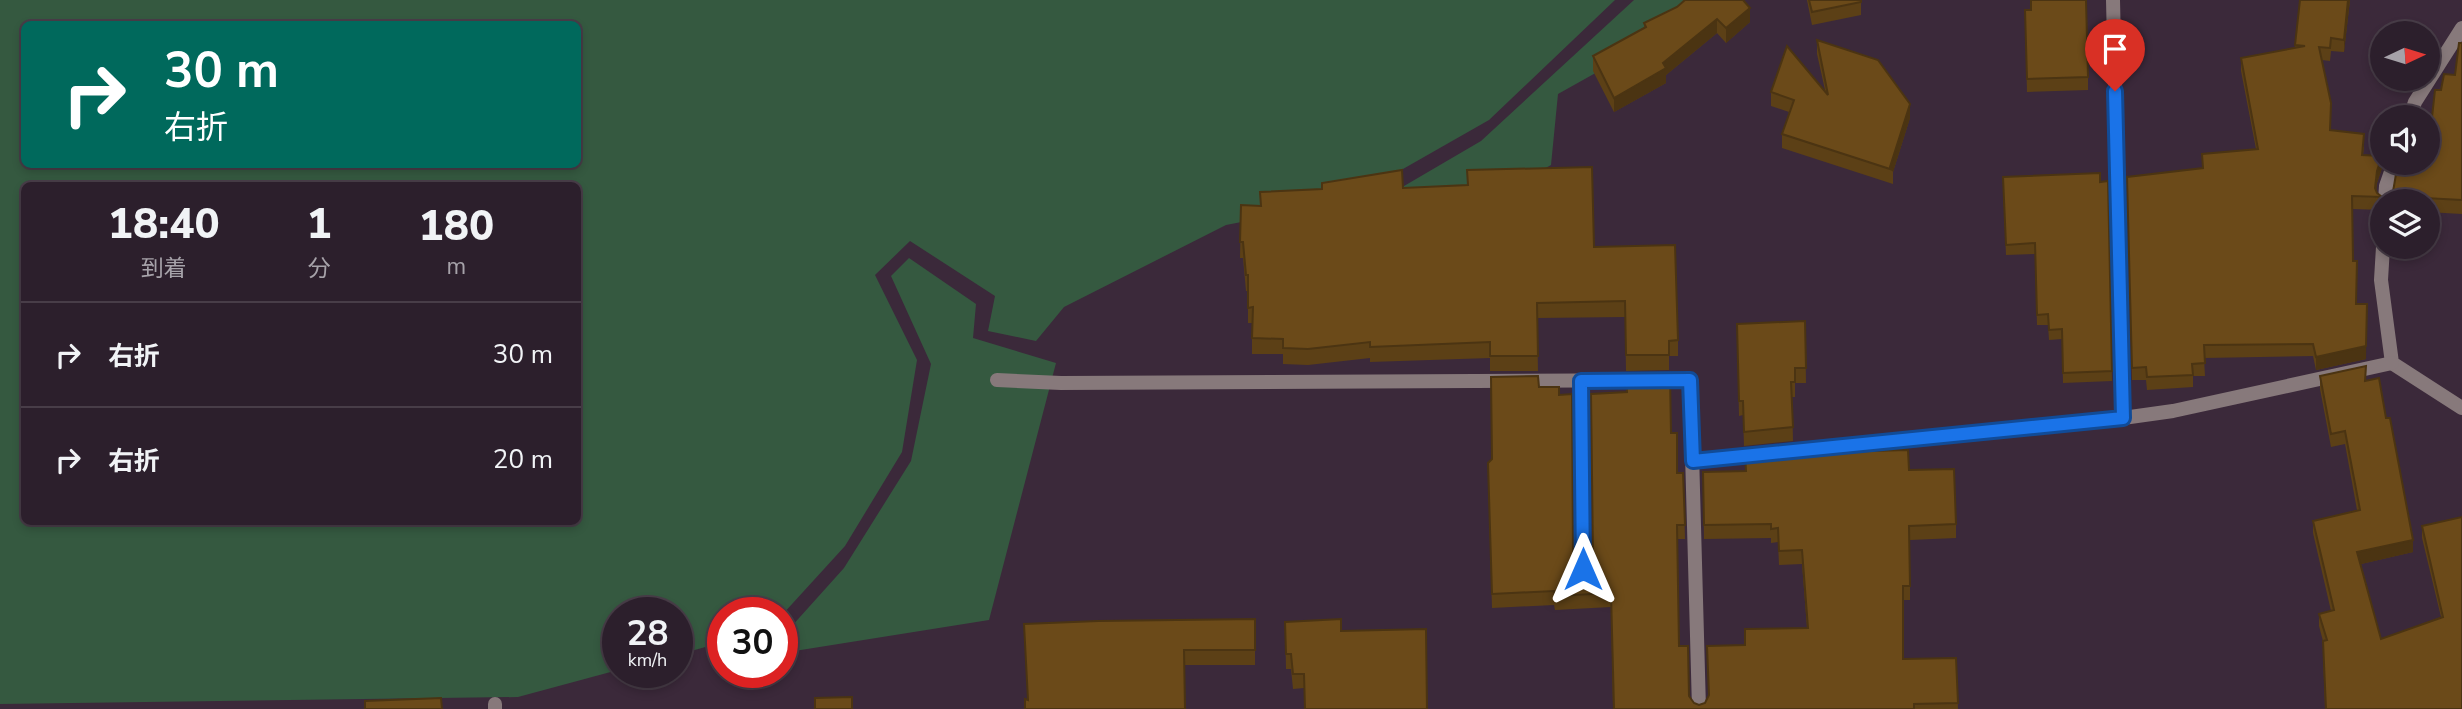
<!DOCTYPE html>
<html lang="ja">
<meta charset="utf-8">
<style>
:root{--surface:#2c1f2c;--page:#342734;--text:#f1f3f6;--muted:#a6a2a9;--line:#483d48}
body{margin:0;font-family:"Nunito Sans","Noto Sans JP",sans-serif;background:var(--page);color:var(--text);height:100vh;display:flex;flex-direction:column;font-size:26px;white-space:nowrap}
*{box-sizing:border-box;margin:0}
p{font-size:23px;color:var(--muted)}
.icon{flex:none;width:38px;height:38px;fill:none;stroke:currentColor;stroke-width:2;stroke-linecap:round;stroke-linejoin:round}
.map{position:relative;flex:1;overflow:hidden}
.sheet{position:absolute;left:21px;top:182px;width:560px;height:343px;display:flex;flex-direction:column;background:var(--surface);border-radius:10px;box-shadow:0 4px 10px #0003,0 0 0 2px var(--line)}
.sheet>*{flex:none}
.guide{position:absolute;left:21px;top:21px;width:560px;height:147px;border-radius:10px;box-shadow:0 4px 10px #0003,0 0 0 2px var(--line);background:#00695c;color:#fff;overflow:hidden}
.needle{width:46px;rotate:86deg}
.tools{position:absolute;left:2370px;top:21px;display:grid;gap:14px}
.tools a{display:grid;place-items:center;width:70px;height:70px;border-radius:50%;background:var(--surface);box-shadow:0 4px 10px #0003,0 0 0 2px var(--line);font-size:35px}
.speed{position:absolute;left:602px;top:597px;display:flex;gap:14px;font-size:35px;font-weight:700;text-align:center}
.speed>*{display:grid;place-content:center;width:91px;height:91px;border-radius:50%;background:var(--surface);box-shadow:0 4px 10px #0003,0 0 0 2px var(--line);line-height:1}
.speed small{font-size:18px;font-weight:400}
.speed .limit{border:10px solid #d22;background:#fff;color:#111}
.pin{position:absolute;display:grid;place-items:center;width:60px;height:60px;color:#fff;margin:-72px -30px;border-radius:50% 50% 50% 0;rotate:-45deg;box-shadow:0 0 7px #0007}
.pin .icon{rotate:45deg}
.me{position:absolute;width:77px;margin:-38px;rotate:0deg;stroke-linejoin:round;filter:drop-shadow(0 0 5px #0008)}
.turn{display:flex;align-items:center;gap:24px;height:147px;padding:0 28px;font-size:32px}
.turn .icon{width:91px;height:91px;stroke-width:2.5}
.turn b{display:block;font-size:49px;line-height:60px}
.eta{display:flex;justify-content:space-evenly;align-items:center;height:119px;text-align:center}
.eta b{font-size:42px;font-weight:800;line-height:49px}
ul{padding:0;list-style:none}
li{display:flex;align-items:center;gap:21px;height:105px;padding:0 28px;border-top:2px solid var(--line)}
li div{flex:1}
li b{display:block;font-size:26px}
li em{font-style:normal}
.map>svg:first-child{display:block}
</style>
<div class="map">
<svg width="2462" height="709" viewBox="0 0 2462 709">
<rect width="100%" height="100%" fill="#3b293a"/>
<g fill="#355940" fill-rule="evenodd">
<path d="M0 0H1615L1489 120 1345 202 1226 225 1064 307 1036 341 988 331 995 296 910 241 875 275 917 360 902 452 845 546 782 615V612H723V642L677 655V612H618V670L518 697 0 704ZM24 24H578V164H24ZM24 186H578V522H24Z"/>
<path d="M1634 0H1726L1558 94 1551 165 1485 202 1375 203 1481 141Z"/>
<path d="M909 258 976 304 973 338 1056 363 989 620 782 653V637L844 568 911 461 931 364 891 276Z"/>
</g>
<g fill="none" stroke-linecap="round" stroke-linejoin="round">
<path stroke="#87797b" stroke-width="14" d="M495 704V709"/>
<g stroke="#87797b" stroke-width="14">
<path d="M2410 117 2415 102 2462 28"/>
<path d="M2385 201 2386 186 2394 163"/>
<path d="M2383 247 2381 280 2392 363 2462 408"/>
<path d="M997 380 1061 383 1690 380 1699 709"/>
<path d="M1581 381 1583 569"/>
<path d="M2123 418 2173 411 2392 363"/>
<path d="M1693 461 2123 418 2113 0"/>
</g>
</g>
<g fill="#5c4016">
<path d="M1807 0H1861V15L1812 25Z"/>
<path d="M2300 0H2350L2344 52 2331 51 2330 61 2322 60 2330 130 2364 147 2363 155 2382 168 2377 183 2376 191 2377 193 2382 197V210L2353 209V261L2356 304 2366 359 2316 370 2313 356 2204 358 2205 376H2193V387L2147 390 2146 380H2132L2127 177 2202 169V154L2256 149 2241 71V58L2295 48Z"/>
<path d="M1677 7 1750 22 1726 43 1717 33 1666 75V83L1614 112 1593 71V56L1644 29V23Z"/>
<path d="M2025 10H2031L2088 77V90L2027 92Z"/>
<path d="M1817 40 1910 118 1893 172V184L1782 148V134L1789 112 1771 106V92L1825 90 1817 54Z"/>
<path d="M2462 43V214L2427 212V201H2387V196L2427 163 2455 75Z"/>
<path d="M1467 170 1594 247 1678 340V356H1669V370L1626 371 1625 317 1537 318 1538 371H1490V358L1370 362V358L1308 365 1283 364V354H1252V323H1248V291H1246L1243 258H1240L1241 205 1260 206V192L1403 188 1467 185Z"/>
<path d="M2108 181 2112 381 2063 383 2062 339 2049 340 2048 325H2037L2035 254 2006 255 2003 187Z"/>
<path d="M1805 321 1806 383H1795V397H1792L1793 441 1744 446 1743 415 1739 416 1737 324Z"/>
<path d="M2320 376 2366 381 2413 552 2361 564 2381 639 2441 617 2422 538V526L2462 517V709H2325L2323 654V641L2319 626V614L2331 611 2313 533V521L2357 510 2345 444 2331 447 2320 389Z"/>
<path d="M1539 387 1573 555 1578 563 1587 564 1671 433 1677 473H1683L1685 539H1677L1679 646 1689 696 1694 703 1699 705 1705 703 1745 645 1807 628 1802 564 1779 565 1778 542 1771 543V538L1704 539 1703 472 1745 471 1794 453 1909 470 1956 524V538L1910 540V600H1903V659L1956 658 1958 709H1613L1611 607 1555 610 1554 605 1492 608 1488 476 1492 460Z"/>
<path d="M1255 619V665H1184L1028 700 1024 624Z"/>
<path d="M1285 622 1341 631 1304 688 1293 689 1291 669H1286Z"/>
</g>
<g fill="#4b3412">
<path d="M2348 0H2350L2344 52V40Z"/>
<path d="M1750 8V22L1726 43V28Z"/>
<path d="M1717 19V33L1666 75V83L1614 112V98L1663 63Z"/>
<path d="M1910 104V118L1893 172 1890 167Z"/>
<path d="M2382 156V168L2377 183 2375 200 2377 171Z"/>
<path d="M2367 304 2366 359 2316 370V357Z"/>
<path d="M2413 540V552L2357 565V552Z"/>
</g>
<g fill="#6b4a19" stroke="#4b3412" stroke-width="2">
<path d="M1685 0H1743L1750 8 1726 28 1717 19 1663 63 1666 68 1614 98 1593 56 1646 27 1644 23 1677 7Z"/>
<path d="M1809 0H1861V2L1812 12Z"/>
<path d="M2031 0H2086L2088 77 2027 79 2025 10H2031Z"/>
<path d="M2300 0H2348L2344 40 2331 38 2330 48 2319 47 2331 103 2330 130 2364 134 2362 155 2382 156 2377 171 2375 188 2377 193 2382 197 2352 196 2353 261H2357L2356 304H2367L2366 346 2316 357 2313 344 2204 345 2205 363 2192 364 2193 375 2147 377 2146 367 2132 368 2127 177 2203 168 2202 154 2258 149 2241 58 2305 46 2295 45Z"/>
<path d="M1817 40 1878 60 1910 104 1890 167 1893 170 1782 134 1794 100 1771 92 1787 46 1828 95Z"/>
<path d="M2459 43H2462V200L2387 196 2393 192 2396 174 2399 163H2427L2435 90H2441L2444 74 2455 75Z"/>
<path d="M1592 167 1594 247 1675 245 1678 340 1669 341V355H1626L1625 301 1537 303 1538 356H1490V342L1370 347V342L1308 349 1283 348V339L1252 338 1253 307 1248 308V275H1246L1243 242H1240L1241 205 1261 206 1260 192 1322 189V183L1402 170 1403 188 1468 185 1467 170Z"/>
<path d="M2100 173V182L2108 181 2112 371 2063 373 2062 329 2049 330 2048 314 2037 315 2035 243 2006 245 2003 177Z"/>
<path d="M1805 321 1806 368H1795V382H1791L1793 427 1744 432 1743 401H1739L1737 324Z"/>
<path d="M2366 366 2365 381 2379 378 2386 418H2390L2413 540 2357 552 2381 639 2443 617 2422 526 2462 517V709H2326L2323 641 2327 640 2319 614 2334 610 2313 521 2360 510 2345 431 2331 434 2320 376Z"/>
<path d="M1538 376 1539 387H1559V395L1572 394 1573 555 1578 563 1587 564 1593 555 1591 394 1627 392 1626 376H1670L1671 433H1677V473H1683L1685 525H1677L1679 646H1688L1689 696 1694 703 1699 705 1705 703 1709 695 1707 646 1745 645V629L1808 628 1802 550 1779 551 1778 528 1771 529V524L1704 525 1703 472 1746 471 1745 452 1794 447V453L1908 450 1909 470 1954 469 1956 524 1909 526 1910 586H1903V659L1956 658 1958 703 1914 704V709H1614L1611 593 1555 596 1554 591 1492 594 1488 463 1492 459 1491 377Z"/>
<path d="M1255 619V650H1184L1185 709H1025V699L1028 700 1024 624 1098 621Z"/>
<path d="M1341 619V631L1426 629 1427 709H1305L1304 674H1293L1291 654H1286L1285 622Z"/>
<path d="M852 697V709H815V698Z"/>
<path d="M441 698 442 709H365V701Z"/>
</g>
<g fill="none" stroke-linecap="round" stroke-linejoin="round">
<defs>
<path id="route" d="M1583 569 1581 381 1690 380 1693 461 2123 418 2115 91"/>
</defs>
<use href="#route" stroke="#114b97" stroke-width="18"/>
<use href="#route" stroke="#1a73e8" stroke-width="12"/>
</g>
</svg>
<div class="tools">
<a><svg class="needle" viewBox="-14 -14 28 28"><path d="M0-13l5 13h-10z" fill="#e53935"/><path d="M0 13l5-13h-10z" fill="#a6a2a9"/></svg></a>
<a><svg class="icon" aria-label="sound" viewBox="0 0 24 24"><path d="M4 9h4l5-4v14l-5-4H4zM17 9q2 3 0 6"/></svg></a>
<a><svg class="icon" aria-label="layers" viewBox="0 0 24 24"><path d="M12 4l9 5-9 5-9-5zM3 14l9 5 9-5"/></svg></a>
</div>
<div class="speed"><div>28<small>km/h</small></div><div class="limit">30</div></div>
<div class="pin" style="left:2115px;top:91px;background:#d93025"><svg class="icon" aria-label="arrive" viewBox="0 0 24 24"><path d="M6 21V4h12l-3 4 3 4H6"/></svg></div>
<svg class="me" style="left:1583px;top:569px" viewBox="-20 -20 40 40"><path d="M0-17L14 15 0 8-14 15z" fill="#1a73e8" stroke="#fff" stroke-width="4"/></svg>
<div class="guide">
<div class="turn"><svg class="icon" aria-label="right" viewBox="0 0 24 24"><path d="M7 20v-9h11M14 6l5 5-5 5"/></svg><div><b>30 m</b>右折</div></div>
</div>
<section class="sheet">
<div class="eta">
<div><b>18:40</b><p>到着</p></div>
<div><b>1</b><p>分</p></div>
<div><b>180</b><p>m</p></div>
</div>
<ul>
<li><svg class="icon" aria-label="right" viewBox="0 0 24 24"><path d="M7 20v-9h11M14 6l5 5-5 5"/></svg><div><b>右折</b></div><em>30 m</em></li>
<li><svg class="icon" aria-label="right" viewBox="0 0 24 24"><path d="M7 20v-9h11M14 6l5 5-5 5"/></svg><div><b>右折</b></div><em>20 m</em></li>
</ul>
</section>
</div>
